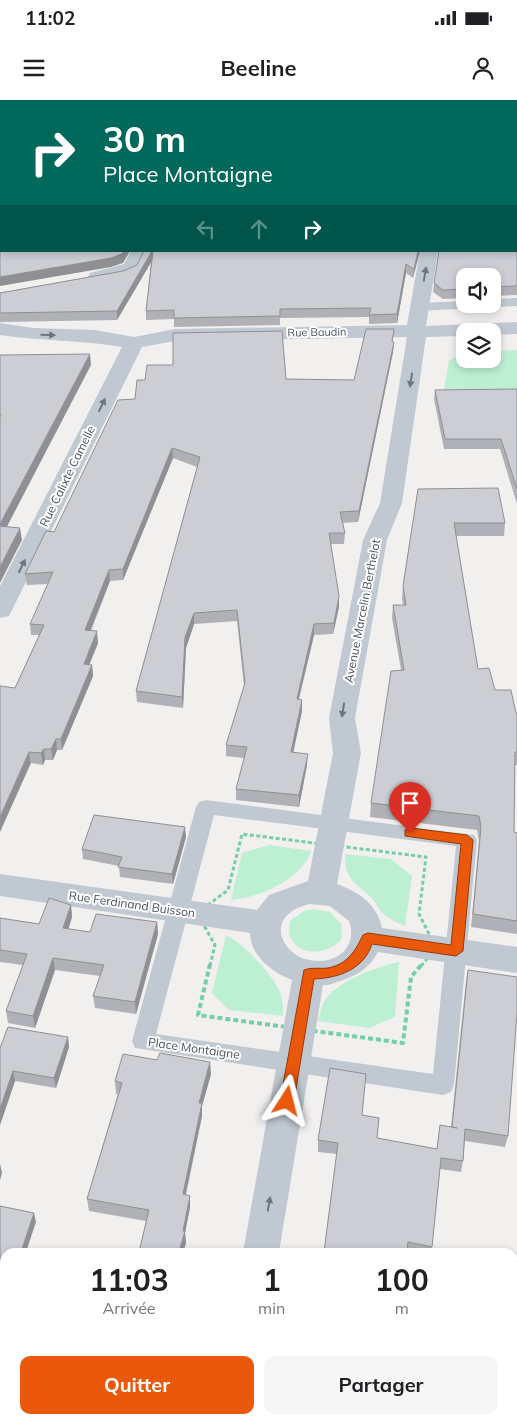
<!DOCTYPE html>
<html lang="fr">
<meta charset="utf-8">
<style>
:root{--surface:#fff;--page:#f6f6f6;--text:#202124;--muted:#757577;--accent:#ea580c}
body{margin:0;font-family:Mulish,sans-serif;background:var(--page);color:var(--text);height:100vh;display:flex;flex-direction:column;font-size:19px;white-space:nowrap}
*{box-sizing:border-box;margin:0}
p{font-size:16px;color:var(--muted)}
.icon{flex:none;width:28px;height:28px;fill:none;stroke:currentColor;stroke-width:2;stroke-linecap:round;stroke-linejoin:round}
.map{position:relative;flex:1;overflow:hidden}
.panel{position:absolute;left:0px;top:1148px;width:518px;height:176px;display:flex;flex-direction:column;background:var(--surface);border-radius:15px 15px 0 0;box-shadow:0 2px 8px #0003}
.panel>*{flex:none}
.guide{position:absolute;left:0px;top:0px;width:518px;height:152px;box-shadow:0 2px 8px #0003;background:#00695c;color:#fff;overflow:hidden}
.controls{position:absolute;left:456px;top:168px;display:grid;gap:10px}
.controls a{display:grid;place-items:center;width:45px;height:45px;border-radius:10px;background:var(--surface);box-shadow:0 2px 8px #0003;font-size:25px}
.pin{position:absolute;display:grid;place-items:center;width:42px;height:42px;color:#fff;margin:-51px -21px;border-radius:50% 50% 50% 0;rotate:-45deg;box-shadow:0 0 5px #0007}
.pin .icon{rotate:45deg}
.me{position:absolute;width:55px;margin:-28px;rotate:9deg;stroke-linejoin:round;filter:drop-shadow(0 0 4px #0008)}
.turn{display:flex;align-items:center;gap:18px;height:105px;padding:0 20px;font-size:22px}
.turn .icon{width:65px;height:65px;stroke-width:2.5}
.turn b{display:block;font-size:35px;line-height:42px}
.lanes{display:flex;align-items:center;height:48px;padding:0 20px;background:#0003;justify-content:center;gap:25px;direction:ltr}
.lanes .off{opacity:.35}
.eta{display:flex;justify-content:space-evenly;align-items:center;height:85px;text-align:center}
.eta b{font-size:30px;font-weight:700;line-height:35px}
.cta{display:flex;gap:10px;margin-top:auto;padding:10px 20px}
.cta a{flex:1;height:58px;border-radius:10px;background:var(--accent);color:#fff;font-size:20px;font-weight:700;line-height:58px;text-align:center}
.cta a+a{background:var(--page);color:var(--text)}
.status{display:flex;justify-content:space-between;align-items:center;height:35px;padding:0 25px;background:var(--surface);direction:ltr}
.status svg{height:14px;fill:currentColor}
header{display:flex;justify-content:space-between;align-items:center;height:65px;padding:0 20px;background:var(--surface);font-size:22px;font-weight:700}
.map>svg:first-child{display:block}
</style>
<div class="status"><b>11:02</b><svg viewBox="0 0 49 12"><path d="M0 12V9h3v3zM5 12V6h3v6zM10 12V3h3v9zM15 12V0h3v12zM26 1h20v11H26zM47 4h2v5h-2z"/></svg></div>
<header><svg class="icon" aria-label="menu" viewBox="0 0 24 24"><path d="M4 6h16M4 12h16M4 18h16"/></svg>Beeline<svg class="icon" aria-label="person" viewBox="0 0 24 24"><circle cx="12" cy="8" r="4"/><path d="M4 21q1-7 8-7t8 7"/></svg></header>
<div class="map">
<svg width="517" height="1323" viewBox="0 0 517 1323">
<rect width="100%" height="100%" fill="#f2efef"/>
<g fill="#bdf0d3">
<path d="M517 250V289H444L449 260 465 253V259H492L493 251Z"/>
<path d="M269 745 311 751C302 779 259 798 231 800L242 753Z"/>
<path d="M345 754 391 759 412 776 405 826C395 822 385 817 379 809 377 806 375 802 373 799 357 784 344 780 345 754Z"/>
<path d="M313 809 330 812 341 824 342 838C324 862 280 853 291 820L304 811Z"/>
<path d="M226 835C243 843 272 874 280 892 283 900 283 908 283 916L229 910 212 893Z"/>
<path d="M399 862 395 917 369 928 318 921C320 915 321 908 324 902 334 882 378 866 399 862Z"/>
</g>
<g fill="none" stroke-linecap="round" stroke-linejoin="round">
<path stroke="#75cea7" stroke-width="3" stroke-dasharray="4 2.5" stroke-linecap="butt" d="M210 866 215 845 197 813 228 790 242 734 426 757 419 814 436 848 421 866"/>
<path stroke="#75cea7" stroke-width="4" stroke-dasharray="5 3" stroke-linecap="butt" d="M210 864 198 915 403 943 411 877 422 864"/>
<g fill="#c0c9d1" fill-rule="evenodd">
<path d="M517 198V206L419 211 413 207 419 203 465 201V204H492V199Z"/>
<path d="M206 700 474 735 477 740 454 985 451 992 443 995 135 948 132 941 196 707 199 702ZM214 715 456 746 433 974 156 934Z"/>
</g>
<g fill="#c0c9d1" fill-rule="evenodd">
<path d="M131 151H149L137 172 97 183 90 181 88 177 90 173 124 164Z"/>
<path d="M420 151H438L426 226 517 222V234L492 235V231H465V236L426 237 402 403 387 440 355 618 361 653 337 784C359 792 377 804 382 828L517 847V873L378 852C367 873 350 878 328 885H323L279 1152H243L292 880C272 872 251 857 250 833L0 796V774L257 810 269 795 308 781 333 653 329 618 363 440 380 403 407 237 175 241 142 247 12 510 9 516 0 518V486L122 247C82 240 41 241 0 235V223L33 228 95 230 134 237 175 229 407 225ZM309 804 330 806 349 821C359 850 332 867 305 859 285 853 270 827 291 812 296 808 304 806 309 804Z"/>
<path d="M213 1319H253L252 1323H212Z"/>
</g>
</g>
<g fill="#afb1b6">
<path d="M0 0H517V195L492 196V176H465V198L443 199 433 192 434 183 516 151Z"/>
<path d="M144 151H420L413 178 406 173 397 223 369 224V217L280 218V225L174 227V219L146 220V211L151 162 117 220 0 222V193L123 171 137 165Z"/>
<path d="M393 242V252L358 422 342 423 345 433 344 444H331L339 507 333 534 314 535 299 599 302 600V611L293 652 307 665 299 707 236 700V689L244 658 226 656V645L244 586 237 521 194 524 186 548 183 608 137 602 136 591 197 367 173 358 123 480 110 481 91 531 98 543 89 565H92L93 576 62 650H57L53 660H45L43 665 31 663 15 588 39 535H31L30 524 48 484 27 485 25 474 54 432 135 299 286 279 354 280Z"/>
<path d="M517 289V404L500 349H444L434 299 435 290Z"/>
<path d="M418 389 505 423 504 436H456L478 569 495 590 516 613H517V665H515L514 732 517 733V834L471 827 479 740 477 730 370 717 371 703 401 570 392 518 393 505H403L402 499 403 486Z"/>
<path d="M186 737 173 784 120 777 119 766 83 759 82 749Z"/>
<path d="M71 805 72 817 68 829 90 832 157 822 158 834 136 914 95 908 93 896 100 876 55 870 35 928 8 923 6 911 23 865 0 862V818L39 824Z"/>
<path d="M468 870 508 1036 505 1047 465 1041 463 1061 461 1072 440 1069 431 1152H324L337 1054 318 1052V1040L362 1015 377 1038 437 1049 440 1025 451 1027 466 881Z"/>
<path d="M68 937 69 947 56 988 15 981 0 1025V948Z"/>
<path d="M211 974 202 1006V1016L186 1095 190 1096V1107L185 1133 186 1143 183 1152H139L146 1121 89 1111 87 1099 118 994H116L115 981Z"/>
<path d="M0 1106 36 1122 5 1152V1262L0 1261Z"/>
<path d="M516 1178 517 1323 512 1319V1196L513 1188Z"/>
</g>
<g fill="#8f9094">
<path d="M124 151H130L123 163 111 167 0 186V177Z"/>
<path d="M152 151 153 159 117 220V211Z"/>
<path d="M418 151H420L413 178 414 169Z"/>
<path d="M406 164V173L397 223V214Z"/>
<path d="M394 242 393 252 358 422 359 411Z"/>
<path d="M90 254 91 265 1 438 0 424Z"/>
<path d="M172 348 173 358 123 480V469Z"/>
<path d="M20 428 22 440 0 483V467Z"/>
<path d="M109 470 110 481 86 541 85 530Z"/>
<path d="M339 496V507L333 534 334 523Z"/>
<path d="M194 513V524L186 548 183 608 182 597 185 537Z"/>
<path d="M314 524V535L296 610 297 599Z"/>
<path d="M97 531 98 543 85 575 84 564Z"/>
<path d="M92 565 93 576 62 650 61 639Z"/>
<path d="M302 600V611L291 663V652Z"/>
<path d="M56 639 57 650 53 660 51 649Z"/>
<path d="M44 649 45 660 43 665 41 653Z"/>
<path d="M29 652 31 663 0 732V717Z"/>
<path d="M308 654 307 665 299 707V695Z"/>
<path d="M185 727 186 737 173 784 172 774Z"/>
<path d="M71 805 72 817 65 840 63 828Z"/>
<path d="M157 822 158 834 136 914 135 902Z"/>
<path d="M53 858 55 870 35 928 33 916Z"/>
<path d="M68 937 69 947 56 988 54 978Z"/>
<path d="M210 962 211 974 202 1006V1016L183 1106V1094L199 1003Z"/>
<path d="M13 971 15 981 0 1025V1009Z"/>
<path d="M0 1064 2 1073 0 1080Z"/>
<path d="M190 1096V1107L185 1133 186 1143 183 1152H179L183 1131Z"/>
<path d="M34 1113 36 1122 26 1152H21Z"/>
<path d="M166 1319H169L168 1323H165Z"/>
</g>
<g fill="#ccced4" stroke="#8f9094">
<path d="M0 0H517V186L492 187V176H465V189L443 190 434 183 439 151H516V1H1V53L0 45Z"/>
<path d="M0 57H1V151H124L122 154 111 158 0 177Z"/>
<path d="M144 151H152L117 211 0 213V193L123 171 137 165Z"/>
<path d="M153 151H418L414 169 406 164 397 214 369 215 371 208 280 209V216L174 218V210L146 211Z"/>
<path d="M366 229H394L392 242H394L359 411 340 412 345 433H329L339 496 334 523 314 524 297 599 302 600 291 652 308 654 299 695 236 689 247 647 226 645 245 583 237 510 194 513 185 537 182 597 136 591 200 357 172 348 123 469 109 470 85 530 97 531 84 564 92 565 61 639H56L51 649H44L41 653 29 652 0 717V586L15 588 44 525 30 524 53 472 25 474 46 431 54 432 118 300 135 299 137 280H145L147 265H173V233L282 231 286 279 354 280Z"/>
<path d="M90 254 0 424V317L1 315H0V255Z"/>
<path d="M517 289V389L501 339H445L435 290Z"/>
<path d="M498 388 505 423H454L478 569 489 568 495 590H511L516 613H517V652H515L514 732 517 733V821L473 814 481 727 479 716 371 703 391 571 404 570 393 505H406L403 486 418 389Z"/>
<path d="M0 426 20 428 0 467Z"/>
<path d="M94 715 185 727 172 774 118 767 122 757 82 749Z"/>
<path d="M49 798 71 805 63 828 90 832 96 814 157 822 135 902 93 896 104 865 53 858 33 916 6 911 27 854 0 850V818L39 824Z"/>
<path d="M468 870 517 877V913L508 1036 465 1029 463 1061 441 1058 432 1147 408 1142 407 1152H324L338 1043 318 1040 330 968 366 974 362 1015 379 1018 377 1038 437 1049 440 1025 457 1028 452 1027Z"/>
<path d="M8 927 68 937 54 978 13 971 0 1009V948Z"/>
<path d="M160 953 210 962 199 1003H202L183 1094 190 1096 183 1131H185L179 1152H139L149 1110 87 1099 122 983 115 981 123 954 157 960Z"/>
<path d="M0 1106 34 1113 21 1152H5V1254L0 1253Z"/>
<path d="M516 1178H517V1323H292V1319H512V1224Z"/>
<path d="M81 1319H166L165 1323H80Z"/>
</g>
<defs><path id="oneway-solid" d="M-6-.8H1V-3.2L6.5 0L1 3.2V.8H-6Z" transform="scale(1.25)"/></defs>
<g fill="#6b7680">
<use href="#oneway-solid" transform="translate(425 174) rotate(-80)"/>
<use href="#oneway-solid" transform="translate(48 235) rotate(1)"/>
<use href="#oneway-solid" transform="translate(411 280) rotate(99)"/>
<use href="#oneway-solid" transform="translate(102 305) rotate(-64)"/>
<use href="#oneway-solid" transform="translate(22 466) rotate(-64)"/>
<use href="#oneway-solid" transform="translate(343 610) rotate(99)"/>
<use href="#oneway-solid" transform="translate(269 1104) rotate(-80)"/>
</g>
<path fill="#ea580c" stroke="#983908" d="M410 728 467 735 473 740 463 851 456 856 372 844C364 869 339 878 314 879L294 1001 292 1005 287 1007 282 1005 280 1001 304 870C312 867 320 869 328 868 348 864 355 851 363 835L368 833 451 845 461 744 405 736V730Z"/>
<g text-anchor="middle" dominant-baseline="central" stroke-width="4" stroke-linejoin="round" paint-order="stroke">
<g font-size="11" fill="#47525d" stroke="#fff">
<text transform="translate(317 232) rotate(-1)">Rue Baudin</text>
</g>
<g font-size="12" fill="#47525d" stroke="#fff">
<text transform="translate(67 376) rotate(-64)">Rue Calixte Camelle</text>
<text transform="translate(362 511) rotate(-79)">Avenue Marcelin Berthelot</text>
<text transform="translate(132 804) rotate(8)">Rue Ferdinand Buisson</text>
<text transform="translate(194 948) rotate(8)">Place Montaigne</text>
</g>
</g>
</svg>
<div class="controls">
<a><svg class="icon" aria-label="sound" viewBox="0 0 24 24"><path d="M4 9h4l5-4v14l-5-4H4zM17 9q2 3 0 6"/></svg></a>
<a><svg class="icon" aria-label="layers" viewBox="0 0 24 24"><path d="M12 4l9 5-9 5-9-5zM3 14l9 5 9-5"/></svg></a>
</div>
<div class="pin" style="left:410px;top:733px;background:#d93025"><svg class="icon" aria-label="arrive" viewBox="0 0 24 24"><path d="M6 21V4h12l-3 4 3 4H6"/></svg></div>
<svg class="me" style="left:287px;top:1001px" viewBox="-20 -20 40 40"><path d="M0-17L14 15 0 8-14 15z" fill="#ea580c" stroke="#fff" stroke-width="4"/></svg>
<div class="guide">
<div class="turn"><svg class="icon" aria-label="right" viewBox="0 0 24 24"><path d="M7 20v-9h11M14 6l5 5-5 5"/></svg><div><b>30 m</b>Place Montaigne</div></div>
<div class="lanes"><svg class="icon off" aria-label="left" viewBox="0 0 24 24"><path d="M17 20v-9H6M10 6l-5 5 5 5"/></svg><svg class="icon off" aria-label="ahead" viewBox="0 0 24 24"><path d="M12 20V5M6 11l6-6 6 6"/></svg><svg class="icon" aria-label="right" viewBox="0 0 24 24"><path d="M7 20v-9h11M14 6l5 5-5 5"/></svg></div>
</div>
<section class="panel">
<div class="eta">
<div><b>11:03</b><p>Arrivée</p></div>
<div><b>1</b><p>min</p></div>
<div><b>100</b><p>m</p></div>
</div>
<div class="cta"><a>Quitter</a><a>Partager</a></div>
</section>
</div>
